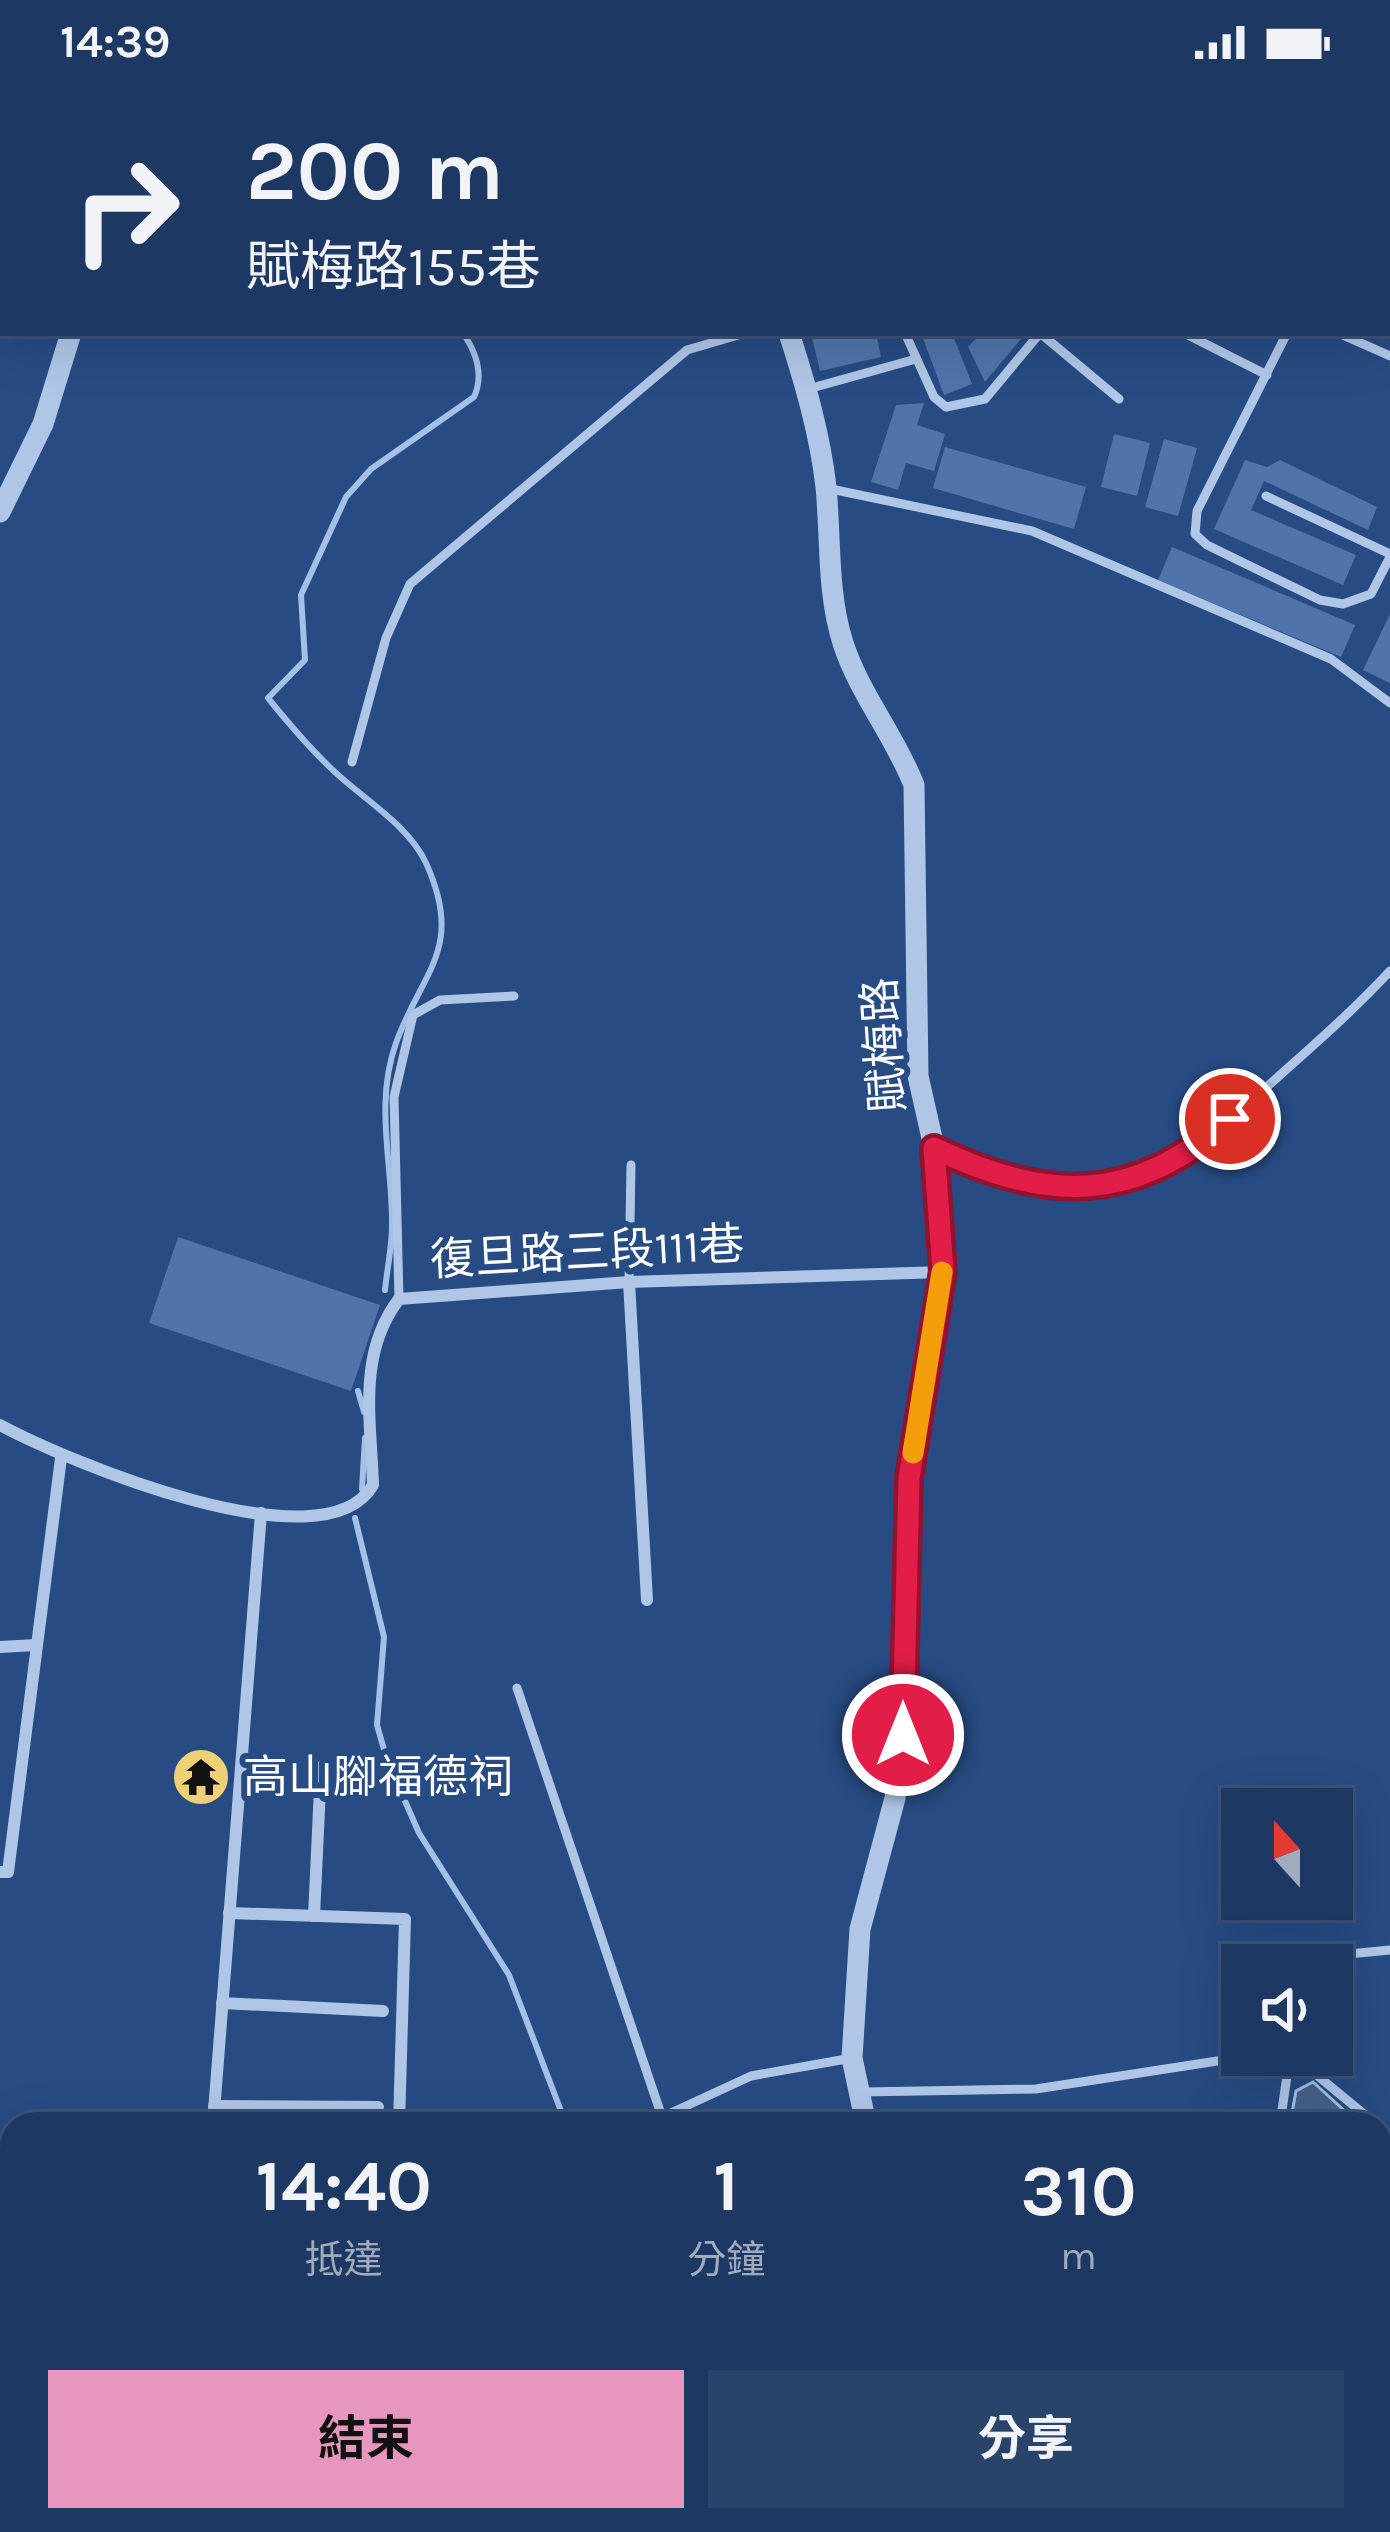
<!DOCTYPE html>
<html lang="zh-TW">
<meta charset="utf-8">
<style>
:root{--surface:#1d3862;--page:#2a436b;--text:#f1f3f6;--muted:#a0acbe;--line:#3b5277;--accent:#e797bd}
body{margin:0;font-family:Karla,"Noto Sans TC",sans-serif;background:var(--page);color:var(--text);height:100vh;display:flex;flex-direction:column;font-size:45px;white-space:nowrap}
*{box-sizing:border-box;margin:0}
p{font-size:39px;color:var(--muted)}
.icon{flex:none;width:66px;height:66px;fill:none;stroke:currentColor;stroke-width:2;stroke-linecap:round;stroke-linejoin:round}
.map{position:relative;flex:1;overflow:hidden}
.drawer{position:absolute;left:0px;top:2028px;width:1392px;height:420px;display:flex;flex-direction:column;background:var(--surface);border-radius:36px 36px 0 0;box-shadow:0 12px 48px #0002,0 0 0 3px var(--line)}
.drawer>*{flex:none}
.guide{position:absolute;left:0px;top:0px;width:1392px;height:252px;box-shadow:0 12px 48px #0002,0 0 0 3px var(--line);background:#1d3862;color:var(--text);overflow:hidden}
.needle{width:78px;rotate:339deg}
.controls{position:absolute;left:1221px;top:1704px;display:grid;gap:24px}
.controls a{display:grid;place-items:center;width:132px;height:132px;border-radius:0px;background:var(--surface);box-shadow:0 12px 48px #0002,0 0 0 3px var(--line);font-size:60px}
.pin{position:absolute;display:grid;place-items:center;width:102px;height:102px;color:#fff;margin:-51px;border:6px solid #fff;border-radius:50%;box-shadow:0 3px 12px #0007}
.me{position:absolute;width:132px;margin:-66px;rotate:0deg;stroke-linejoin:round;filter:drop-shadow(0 0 9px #0008)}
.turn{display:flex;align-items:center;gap:42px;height:252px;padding:0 48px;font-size:54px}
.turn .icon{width:156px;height:156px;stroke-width:2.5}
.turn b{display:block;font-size:84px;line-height:102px}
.eta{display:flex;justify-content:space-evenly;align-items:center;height:204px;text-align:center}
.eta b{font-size:72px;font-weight:700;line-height:84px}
.primary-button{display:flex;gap:24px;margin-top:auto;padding:24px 48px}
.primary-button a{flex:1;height:138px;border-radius:0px;background:var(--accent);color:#111;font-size:48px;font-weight:700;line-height:138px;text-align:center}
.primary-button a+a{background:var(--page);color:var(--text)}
.status{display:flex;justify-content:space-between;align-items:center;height:84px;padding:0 60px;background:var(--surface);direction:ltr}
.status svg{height:33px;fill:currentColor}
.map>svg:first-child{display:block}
</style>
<div class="status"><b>14:39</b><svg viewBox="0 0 49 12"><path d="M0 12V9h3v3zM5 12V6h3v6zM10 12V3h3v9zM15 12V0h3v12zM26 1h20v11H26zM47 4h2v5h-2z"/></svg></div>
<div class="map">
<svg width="1390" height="2448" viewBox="0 0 1390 2448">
<rect width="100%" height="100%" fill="#274b83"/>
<g fill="#48628a" stroke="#a4c0e7" stroke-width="3">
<path d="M1313 1998 1359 2040H1290L1296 2007Z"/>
<path d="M1380 2059 1390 2068V2176L1380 2182Z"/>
<path d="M12 2103V2436H235L238 2448H0V2105Z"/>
<path d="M968 2436H1103L1090 2448H982Z"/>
</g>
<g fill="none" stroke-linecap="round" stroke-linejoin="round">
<g stroke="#a4c0e7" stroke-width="6">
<path d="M311 0 312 3"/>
<path d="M83 3 85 0"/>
<path d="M0 91 3 89"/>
<path d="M385 1206C387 1185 392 1163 392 1142 393 1080 374 1021 396 959 422 887 465 865 426 779 409 742 365 716 336 689 311 666 289 640 268 614L305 576 301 511 346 413 371 385 474 313C484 291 476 268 463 249"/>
<path d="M358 1307 364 1328"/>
<path d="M362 1405 365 1354"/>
<path d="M355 1434 384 1553 377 1641 387 1676 419 1749 509 1891 566 2040"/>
</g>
</g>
<g fill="#4f74ab">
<path d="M811 249H876L881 273 820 287Z"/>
<path d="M921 249H952L972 300 944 311Z"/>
<path d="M981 249H1026L985 298 968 263Z"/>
<path d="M924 319 917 341 945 350 934 387 906 379 898 406 871 398 896 321Z"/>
<path d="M1114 350 1150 359 1137 412 1101 403Z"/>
<path d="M1164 355 1197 364 1178 432 1145 423Z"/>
<path d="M945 363 1086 403 1074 445 933 404Z"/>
<path d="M1245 376 1267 383 1280 376 1377 423 1368 446 1264 397 1251 426 1356 471 1343 501 1214 445Z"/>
<path d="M1172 463 1355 541 1341 573 1158 496Z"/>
<path d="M1390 530V599L1363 586Z"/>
<path d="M178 1153 380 1221 351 1307 149 1239Z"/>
<path d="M210 1684 211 1700 193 1701 192 1685Z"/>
</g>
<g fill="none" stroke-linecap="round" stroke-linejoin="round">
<g stroke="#afc6e7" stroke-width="3" stroke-dasharray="6 9" stroke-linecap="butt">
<path d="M65 3 67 0"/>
<path d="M0 72 3 70"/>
<path d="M0 2104 12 2101"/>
<path d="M0 2429 12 2412"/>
<path d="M239 2436 241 2448"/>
</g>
<g stroke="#afc6e7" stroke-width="9">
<path d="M788 3 791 0"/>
<path d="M1031 3 1038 0"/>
<path d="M1095 3 1097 0"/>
<path d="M905 249 934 313 946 323 985 315 1040 249 1119 315"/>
<path d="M1184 249 1267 291"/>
<path d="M1287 249 1197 427 1195 450 1207 461 1320 516 1343 520 1371 510 1390 473"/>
<path d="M1338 249 1390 272"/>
<path d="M808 305 916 275"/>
<path d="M826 404 1032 447 1331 575 1390 619"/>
<path d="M1266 412 1390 470"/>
<path d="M352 678 386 554 410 500 687 266 745 249"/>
<path d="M938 1066C997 1094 1089 1122 1152 1090 1194 1070 1227 1037 1262 1007 1306 968 1350 930 1390 887"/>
<path d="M629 1198 631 1081"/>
<path d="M399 1215 394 1013 413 931 440 916 514 912"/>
<path d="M517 1604 662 2033"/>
<path d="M1327 1881 1328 1872 1390 1866"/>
<path d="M862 2008 1036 2005 1256 1971 1313 1988 1376 2040"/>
<path d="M647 2040 751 1992 852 1974"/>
<path d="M1280 2040 1289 1978"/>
<path d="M1380 2043 1390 2052"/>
<path d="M1380 2204 1390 2199"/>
<path d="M443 2436V2448"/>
<path d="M1355 2436 1358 2448"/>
</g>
<g stroke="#afc6e7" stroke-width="12">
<path d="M629 1198 647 1516"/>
<path d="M0 1341C65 1376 324 1486 373 1401 371 1336 357 1270 399 1215L629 1198 943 1188"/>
<path d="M0 1563 36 1561"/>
<path d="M0 1788H8L61 1374"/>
<path d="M229 1829 405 1835 399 2040"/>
<path d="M314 1832 321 1683"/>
<path d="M222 1919 383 1927"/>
<path d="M214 2022 378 2023"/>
<path d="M213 2040 261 1429"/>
</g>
<g stroke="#afc6e7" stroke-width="21">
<path d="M704 0 705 3"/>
<path d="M180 3 184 0"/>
<path d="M789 249C805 299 820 350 826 403 831 455 827 509 843 559 859 609 895 652 914 701L918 992 934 1063 943 1188 909 1394 903 1651 895 1714 860 1845 852 1974 866 2040"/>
<path d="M0 428 43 340 71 249"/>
<path d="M897 2436V2448"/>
</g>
</g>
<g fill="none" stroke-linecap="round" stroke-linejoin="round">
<defs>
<path id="route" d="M903 1651 909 1394 943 1187 934 1064C1048 1118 1131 1121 1230 1035"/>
</defs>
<use href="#route" stroke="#92132f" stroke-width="30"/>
<use href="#route" stroke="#e11d48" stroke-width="21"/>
<path stroke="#f59e0b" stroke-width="21" d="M913 1369 942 1188"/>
</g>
<defs>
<symbol id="temple-disc" viewBox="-11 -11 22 22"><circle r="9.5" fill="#efd175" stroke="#274b83"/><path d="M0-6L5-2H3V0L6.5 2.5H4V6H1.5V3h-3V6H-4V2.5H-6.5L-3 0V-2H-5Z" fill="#111"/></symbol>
</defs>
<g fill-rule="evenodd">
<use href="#temple-disc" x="168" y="1660" width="66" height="66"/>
</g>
<g text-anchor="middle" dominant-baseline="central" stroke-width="12" stroke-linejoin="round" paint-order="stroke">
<g font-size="45" fill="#fff" stroke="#274b83">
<text transform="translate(884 961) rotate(-94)">賦梅路</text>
<text transform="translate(587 1168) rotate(-3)">復旦路三段111巷</text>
</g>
<g font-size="45" fill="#fff" stroke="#274b83" text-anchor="start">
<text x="243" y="1693">高山腳福德祠</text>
</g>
</g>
</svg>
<div class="controls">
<a><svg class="needle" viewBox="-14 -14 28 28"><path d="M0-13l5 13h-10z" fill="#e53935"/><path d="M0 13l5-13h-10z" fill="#a0acbe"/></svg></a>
<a><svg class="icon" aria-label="sound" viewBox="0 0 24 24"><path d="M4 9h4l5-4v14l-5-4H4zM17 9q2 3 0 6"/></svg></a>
</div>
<div class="pin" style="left:1230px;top:1035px;background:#d93025"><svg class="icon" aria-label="arrive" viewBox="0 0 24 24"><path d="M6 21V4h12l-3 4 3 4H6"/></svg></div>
<svg class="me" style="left:903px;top:1651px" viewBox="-20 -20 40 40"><circle r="17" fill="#e11d48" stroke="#fff" stroke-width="3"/><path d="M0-11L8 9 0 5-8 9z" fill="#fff"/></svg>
<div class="guide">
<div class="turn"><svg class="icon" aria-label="right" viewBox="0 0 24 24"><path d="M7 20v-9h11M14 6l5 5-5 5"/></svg><div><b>200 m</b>賦梅路155巷</div></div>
</div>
<section class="drawer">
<div class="eta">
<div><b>14:40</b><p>抵達</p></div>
<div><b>1</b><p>分鐘</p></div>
<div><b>310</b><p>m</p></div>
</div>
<div class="primary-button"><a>結束</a><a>分享</a></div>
</section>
</div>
